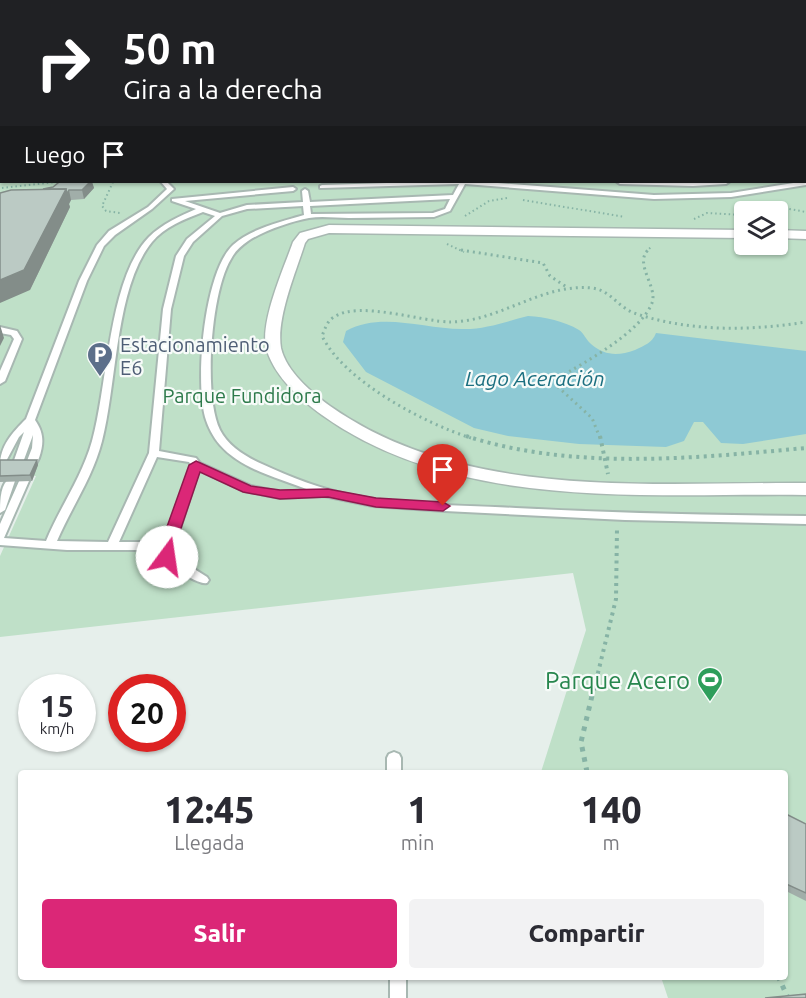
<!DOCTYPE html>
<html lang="es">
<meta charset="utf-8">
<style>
:root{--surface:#fff;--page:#f2f2f3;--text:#2b2b33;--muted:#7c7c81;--accent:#db2777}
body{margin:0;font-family:Ubuntu,sans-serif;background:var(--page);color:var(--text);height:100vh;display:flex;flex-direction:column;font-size:22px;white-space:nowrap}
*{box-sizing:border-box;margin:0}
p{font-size:20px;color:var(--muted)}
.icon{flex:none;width:33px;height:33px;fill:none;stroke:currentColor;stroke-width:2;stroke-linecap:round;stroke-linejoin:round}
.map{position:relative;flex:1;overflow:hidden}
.drawer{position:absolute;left:18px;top:770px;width:770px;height:210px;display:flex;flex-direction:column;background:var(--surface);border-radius:6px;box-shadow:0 2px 4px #0004}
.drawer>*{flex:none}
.guide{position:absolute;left:0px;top:0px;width:807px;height:183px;box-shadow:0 2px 4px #0004;background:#202124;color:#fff;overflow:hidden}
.fabs{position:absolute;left:734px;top:201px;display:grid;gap:12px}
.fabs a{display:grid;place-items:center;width:54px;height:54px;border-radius:6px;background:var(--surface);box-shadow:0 2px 4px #0004;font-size:30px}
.speed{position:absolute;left:18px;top:674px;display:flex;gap:12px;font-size:30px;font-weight:700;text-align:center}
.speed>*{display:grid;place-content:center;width:78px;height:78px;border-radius:50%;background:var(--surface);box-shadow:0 2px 4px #0004;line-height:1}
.speed small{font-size:15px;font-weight:400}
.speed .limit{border:9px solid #d22;background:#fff;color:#111}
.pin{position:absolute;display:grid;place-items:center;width:51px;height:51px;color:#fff;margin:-62px -26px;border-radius:50% 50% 50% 0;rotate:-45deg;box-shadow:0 0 6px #0007}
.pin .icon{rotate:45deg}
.me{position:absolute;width:66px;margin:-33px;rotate:14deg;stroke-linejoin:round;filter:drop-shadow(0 0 4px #0008)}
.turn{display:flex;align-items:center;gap:21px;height:126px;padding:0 24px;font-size:27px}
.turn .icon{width:78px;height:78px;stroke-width:2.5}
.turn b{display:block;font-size:42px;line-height:51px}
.then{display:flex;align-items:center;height:57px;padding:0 24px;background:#0003;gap:12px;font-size:22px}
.eta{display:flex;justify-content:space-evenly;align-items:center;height:102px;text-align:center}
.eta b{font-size:36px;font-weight:800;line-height:42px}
.action{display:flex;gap:12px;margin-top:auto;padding:12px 24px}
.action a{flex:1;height:69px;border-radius:6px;background:var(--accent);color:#fff;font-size:24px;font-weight:800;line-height:69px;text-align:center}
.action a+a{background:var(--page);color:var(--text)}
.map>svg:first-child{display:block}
</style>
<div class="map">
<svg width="806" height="998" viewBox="0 0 806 998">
<rect width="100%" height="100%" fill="#e6efeb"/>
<path fill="#bfe0c8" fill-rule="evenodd" d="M508 0H806V998H668L661 977 784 976V772H541L586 630 573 573 0 637V556L36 476H0V88L2 182H806V2L478 1ZM744 212H777V244H744Z"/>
<g fill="#8ec9d4">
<path d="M0 0H302L2 2 0 70Z"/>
<path d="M528 316C545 317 564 321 579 330 584 333 586 340 591 344 605 356 618 356 635 350 645 345 652 343 656 333L806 351V434L743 444 721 443 703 422H694L684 441 666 447 579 444 508 436 474 428 366 372 343 342 346 331C383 311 425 330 465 329 486 329 508 321 528 316Z"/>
</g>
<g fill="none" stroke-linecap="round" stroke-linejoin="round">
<defs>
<g id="lane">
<path d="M806 181V185L731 197 654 199 465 184 450 211 434 217C406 217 377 218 349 218 336 218 322 216 309 218 292 221 263 231 248 241 241 246 235 251 231 259 211 291 203 396 220 430 228 446 246 457 262 464 290 477 321 489 351 495 405 506 461 505 516 508 612 513 709 515 806 516V524L625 520 445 511 373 506 324 496 280 498 244 491 199 470 172 553V555L207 577 209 580 207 583C197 585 164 563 160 553L162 550H67L0 545V524L20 479H28L29 481 4 538 46 541C60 507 82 477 92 441 108 385 108 279 149 237 162 224 180 216 196 209L172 201V199L293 187 296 189 293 191 185 201 220 213 247 205 303 202 302 191 305 189 308 191 310 202 453 195 459 184 320 188V186L322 185 419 182H485L654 195 731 193ZM450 199 445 209 433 213 311 214 310 206ZM303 206 304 215C281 222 252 228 233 245 204 272 195 379 205 417 208 427 213 437 220 445 242 470 279 478 309 490L280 492 251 486 200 463 196 458 159 451 171 309 184 256 193 242 222 216 247 209ZM203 212 215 216 187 239 176 256 163 309 149 453 108 542 57 541C71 508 93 477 102 441 117 384 115 287 152 242 164 227 185 219 203 212ZM157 457 189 462 191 465 164 542H119Z"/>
<path d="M161 182H167L174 189 152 209 115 235 104 246 87 281 35 420C44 433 44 443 39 458 36 464 35 466 30 469L25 466 32 448 33 435 21 468 17 469 12 466 24 432 19 437 4 465 0 466C0 446 12 433 26 419L79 281 97 245 109 231 148 207 167 189Z"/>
<path d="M617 182H729L726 184 693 186 620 184Z"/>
<path d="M0 327 17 331 22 339 5 381 0 384V371L14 339 11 335 0 333Z"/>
<path d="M10 478 15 481 5 510 0 513C0 501 0 484 10 478Z"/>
<path d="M394 752 399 754 401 758V772H387V758L389 754Z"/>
<rect x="390" y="976" width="16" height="22"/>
</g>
<g id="street">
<path d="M673 0H711L671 2Z"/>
<path d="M329 225 744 230V238L329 233 308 239 305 243C296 272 276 318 281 348 286 371 312 393 330 406 465 501 649 482 806 483V495C649 493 457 512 322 415 300 399 276 378 267 351 258 325 284 268 293 242L300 233Z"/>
<path d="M777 230 806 231V239L777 238Z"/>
</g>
<g id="highway">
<path d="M347 0H365L345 2Z"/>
<path d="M384 0H403L382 2Z"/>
<path d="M425 0H457L423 2Z"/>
<path d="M2 79V85L0 86V80Z"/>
</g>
</defs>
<use href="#lane" stroke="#a8b8b2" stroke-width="4"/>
<use href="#street" stroke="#a8b8b2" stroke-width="3"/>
<use href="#highway" stroke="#c2cac8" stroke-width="3"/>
<path stroke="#86b3a5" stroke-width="1.5" stroke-dasharray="1.5 2" stroke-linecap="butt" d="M726 0 728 2"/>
<g stroke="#86b3a5" stroke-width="2" stroke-dasharray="1.5 3" stroke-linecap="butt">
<path d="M113 182 102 206 106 211 120 213"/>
<path d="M2 188 55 182"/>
<path d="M523 200 625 217"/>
<path d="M777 212 784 208 806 212"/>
<path d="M465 216 489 201 507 198"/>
<path d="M694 219 707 213 744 215"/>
<path d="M447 244 464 252"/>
<path d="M646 252 652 246"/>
</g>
<g stroke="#86b3a5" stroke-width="3" stroke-dasharray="2 4" stroke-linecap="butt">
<path d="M461 250 543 263 550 276 568 288"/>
<path d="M471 438C424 423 344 381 322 336 325 329 327 321 334 317 359 300 422 322 451 322 501 321 542 283 592 288 610 290 618 307 634 313 689 332 750 331 806 322"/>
<path d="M600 438 592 418 557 386 558 378C584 363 641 332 652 303 658 287 634 264 648 250"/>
</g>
<g stroke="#86b3a5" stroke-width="4" stroke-dasharray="3 4.5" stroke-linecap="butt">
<path d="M466 436C574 471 695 458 806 448"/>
<path d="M600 436 608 474"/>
<path d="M596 681 616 599 617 528"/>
</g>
<g stroke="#86b3a5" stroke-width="5" stroke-dasharray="4.5 6" stroke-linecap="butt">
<path d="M587 772 581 742 596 679"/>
<path d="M778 976 788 998"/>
</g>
<use href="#lane" fill="#fff" fill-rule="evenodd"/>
<use href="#street" fill="#fff" fill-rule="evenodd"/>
<use href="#highway" fill="#2f6f62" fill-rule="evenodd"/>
</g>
<g fill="#a1aea9">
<path d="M0 146H2V178L0 177Z"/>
<path d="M59 182H92L94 188 84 199 71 200 69 204 70 207 30 290 43 189 53 187 58 183Z"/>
<path d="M0 460H37L38 465 32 481 0 482Z"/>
<path d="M784 813 806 824V901L784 890Z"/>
</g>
<g fill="#838d89">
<path d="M7 182H25L8 183Z"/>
<path d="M90 182H92L94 188 84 199 82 190Z"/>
<path d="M66 189 69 190 71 200 69 204 70 207 30 290 0 303V280Z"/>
<path d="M0 325 4 338 0 346Z"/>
<path d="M37 460 38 465 32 481 30 475Z"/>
</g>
<g fill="#bbcac4" stroke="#838d89" stroke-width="1.5">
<path d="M0 146H2V167L0 166Z"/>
<path d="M59 182H90L82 190H69L67 194 66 189H43L53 187 58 183Z"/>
<path d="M66 189 24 270 0 280V193L11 190Z"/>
<path d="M0 460H37L30 475 0 476Z"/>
<path d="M784 813 806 824V893L784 883Z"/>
<path d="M806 994V998H765Z"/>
</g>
<path fill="#db2777" stroke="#8e194d" stroke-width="1.5" d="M196 461 251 486 280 490 328 489 376 498 443 502 450 506 443 511 376 507 328 497 280 499 243 492 200 472 173 552 174 557 167 562 162 560 158 552 189 465Z"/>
<defs>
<symbol id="parking-pin" viewBox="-11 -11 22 30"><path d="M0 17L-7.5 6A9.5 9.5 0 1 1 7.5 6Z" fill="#5c6f8a" stroke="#f7fbf9"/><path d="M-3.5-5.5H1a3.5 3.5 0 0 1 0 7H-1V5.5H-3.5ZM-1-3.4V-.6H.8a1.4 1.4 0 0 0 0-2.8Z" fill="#fff"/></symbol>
<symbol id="stadium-pin" viewBox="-11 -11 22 30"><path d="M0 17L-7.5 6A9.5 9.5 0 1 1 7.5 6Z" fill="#2e9e5b" stroke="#f7fbf9"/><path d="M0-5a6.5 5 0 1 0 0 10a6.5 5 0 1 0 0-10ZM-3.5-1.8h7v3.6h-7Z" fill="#fff"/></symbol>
</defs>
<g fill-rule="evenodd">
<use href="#parking-pin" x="85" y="340" width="30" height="40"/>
<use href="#stadium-pin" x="695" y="665" width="30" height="40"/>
</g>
<g text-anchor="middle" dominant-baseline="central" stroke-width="4.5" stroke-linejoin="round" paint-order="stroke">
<g font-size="20" fill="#4e5e75" stroke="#f7fbf9" text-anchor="start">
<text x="120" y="344">Estacionamiento<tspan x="120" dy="23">E6</tspan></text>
</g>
<g font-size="20" fill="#2d7a4b" stroke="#f7fbf9">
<text x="242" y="395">Parque Fundidora</text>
</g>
<g font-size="21" font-style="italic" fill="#1c6f80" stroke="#f7fbf9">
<text x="535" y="378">Lago Aceración</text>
</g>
<g font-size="24" fill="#27864d" stroke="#f7fbf9" text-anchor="end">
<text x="690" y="680">Parque Acero</text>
</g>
</g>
</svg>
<div class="fabs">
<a><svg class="icon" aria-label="layers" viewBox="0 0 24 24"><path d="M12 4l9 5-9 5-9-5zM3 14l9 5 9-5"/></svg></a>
</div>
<div class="speed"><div>15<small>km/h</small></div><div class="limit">20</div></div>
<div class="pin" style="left:443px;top:506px;background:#d93025"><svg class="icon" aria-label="arrive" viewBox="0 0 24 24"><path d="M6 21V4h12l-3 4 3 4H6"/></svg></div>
<svg class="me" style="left:167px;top:557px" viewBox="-20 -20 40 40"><circle r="19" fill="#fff"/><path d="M0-13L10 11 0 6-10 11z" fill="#db2777"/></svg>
<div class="guide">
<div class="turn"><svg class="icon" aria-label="right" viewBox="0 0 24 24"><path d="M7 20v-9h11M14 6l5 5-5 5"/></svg><div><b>50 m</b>Gira a la derecha</div></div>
<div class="then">Luego<svg class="icon" aria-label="arrive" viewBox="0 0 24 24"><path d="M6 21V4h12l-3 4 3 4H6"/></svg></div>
</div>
<section class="drawer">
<div class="eta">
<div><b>12:45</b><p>Llegada</p></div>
<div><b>1</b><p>min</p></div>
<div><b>140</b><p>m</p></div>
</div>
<div class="action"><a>Salir</a><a>Compartir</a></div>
</section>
</div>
